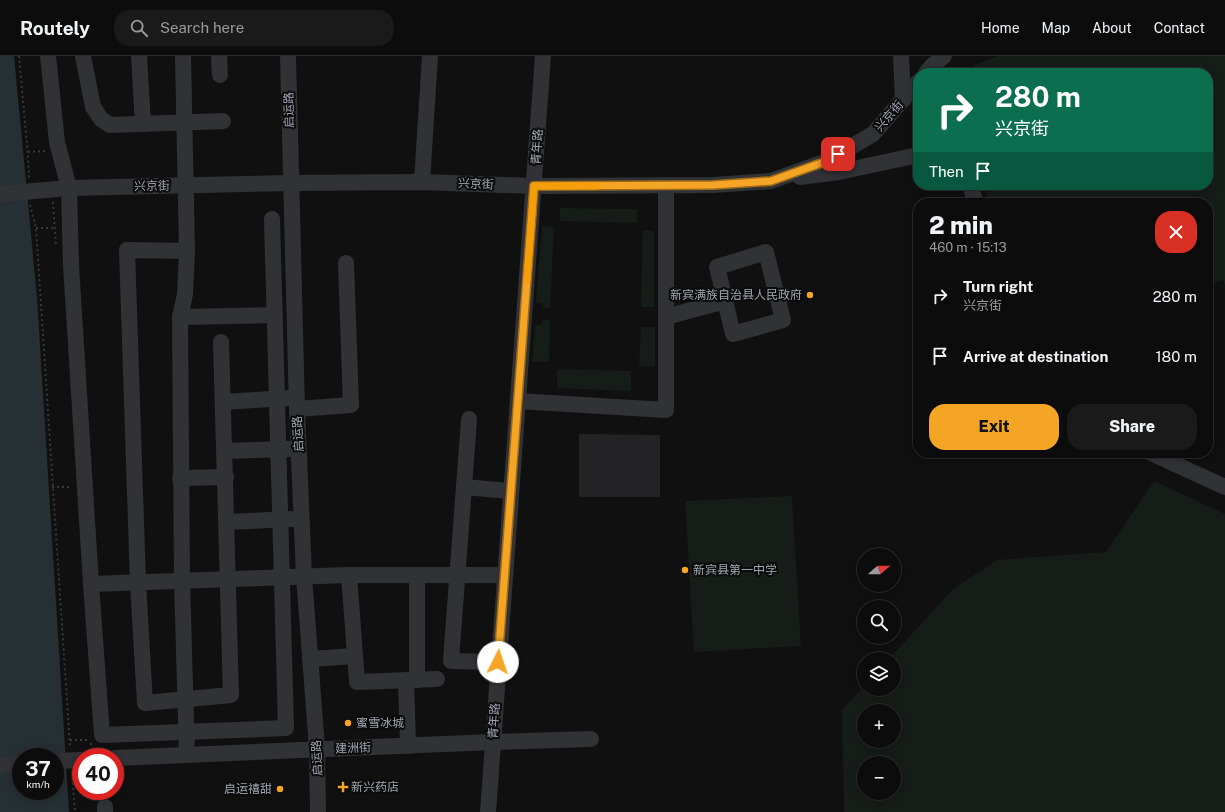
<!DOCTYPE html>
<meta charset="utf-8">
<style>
:root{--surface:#0c0c0d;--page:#1a1a1b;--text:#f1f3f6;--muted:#9a9b9d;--line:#2c2c2e;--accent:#f4a525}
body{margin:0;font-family:"Public Sans","Noto Sans SC",sans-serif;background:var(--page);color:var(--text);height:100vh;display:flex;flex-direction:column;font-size:15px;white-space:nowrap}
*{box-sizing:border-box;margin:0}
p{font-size:13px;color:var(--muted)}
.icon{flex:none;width:22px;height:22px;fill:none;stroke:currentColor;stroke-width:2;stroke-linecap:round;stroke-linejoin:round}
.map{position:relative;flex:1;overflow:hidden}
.sheet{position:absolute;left:913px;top:142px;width:300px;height:260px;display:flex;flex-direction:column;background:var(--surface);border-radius:16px;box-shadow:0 2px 10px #0003,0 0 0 1px var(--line)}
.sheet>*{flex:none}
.guide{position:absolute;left:913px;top:12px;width:300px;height:122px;border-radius:16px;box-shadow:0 2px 10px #0003,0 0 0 1px var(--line);background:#0b6e4f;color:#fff;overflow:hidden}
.needle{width:26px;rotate:70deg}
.controls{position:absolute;left:857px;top:492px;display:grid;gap:8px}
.controls a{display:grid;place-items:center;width:44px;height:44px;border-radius:50%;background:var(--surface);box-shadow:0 2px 10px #0003,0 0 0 1px var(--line);font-size:20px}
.speed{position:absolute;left:12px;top:692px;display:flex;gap:8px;font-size:20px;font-weight:700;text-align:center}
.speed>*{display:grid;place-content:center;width:52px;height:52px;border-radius:50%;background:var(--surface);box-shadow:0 2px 10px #0003,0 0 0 1px var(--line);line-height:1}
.speed small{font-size:10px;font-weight:400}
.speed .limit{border:6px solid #d22;background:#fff;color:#111}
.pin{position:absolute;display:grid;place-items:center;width:34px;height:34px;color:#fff;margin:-17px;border-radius:8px;box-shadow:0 2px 6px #0006}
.me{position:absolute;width:44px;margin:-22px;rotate:4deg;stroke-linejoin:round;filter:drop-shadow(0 0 3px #0008)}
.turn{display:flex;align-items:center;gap:14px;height:84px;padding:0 16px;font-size:18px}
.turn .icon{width:52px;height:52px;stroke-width:2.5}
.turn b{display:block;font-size:28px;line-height:34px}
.then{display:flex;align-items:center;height:38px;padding:0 16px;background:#0003;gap:8px;font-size:15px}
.round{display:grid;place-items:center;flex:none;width:42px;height:42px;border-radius:16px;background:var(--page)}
.head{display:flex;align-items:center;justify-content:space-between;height:68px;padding:0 16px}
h1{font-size:24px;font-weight:800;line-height:30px}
.primary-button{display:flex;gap:8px;margin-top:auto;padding:8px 16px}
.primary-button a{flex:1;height:46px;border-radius:16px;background:var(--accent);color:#111;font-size:16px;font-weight:800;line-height:46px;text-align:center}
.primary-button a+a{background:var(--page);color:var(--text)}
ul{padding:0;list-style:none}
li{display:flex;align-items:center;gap:12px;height:60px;padding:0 16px}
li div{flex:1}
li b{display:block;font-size:15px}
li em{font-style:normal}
header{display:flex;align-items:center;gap:24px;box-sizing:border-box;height:56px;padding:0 20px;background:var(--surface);border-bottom:1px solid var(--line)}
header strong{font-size:19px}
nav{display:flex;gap:22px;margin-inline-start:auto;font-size:14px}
.search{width:280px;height:36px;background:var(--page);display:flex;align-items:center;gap:10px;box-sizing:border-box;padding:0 14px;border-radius:16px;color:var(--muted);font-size:15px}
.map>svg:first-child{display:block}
</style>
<header>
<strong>Routely</strong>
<div class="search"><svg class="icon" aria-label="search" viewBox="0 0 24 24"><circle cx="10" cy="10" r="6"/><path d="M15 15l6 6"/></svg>Search here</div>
<nav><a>Home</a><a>Map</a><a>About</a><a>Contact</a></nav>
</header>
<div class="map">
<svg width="1225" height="756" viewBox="0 0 1225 756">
<rect width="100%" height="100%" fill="#101011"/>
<g fill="#161c17" fill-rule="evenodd">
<path d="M998 0H1225V230L1223 224 1208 229V147H989L983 129H1208V17H974V9Z"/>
<path d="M560 152 637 153V167L560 165Z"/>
<path d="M542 170 554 171 550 252H543V247L536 246Z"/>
<path d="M643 174 654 175V251H641Z"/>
<path d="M543 264H550L549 306H532L535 269H541Z"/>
<path d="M641 271H655V310H639Z"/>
<path d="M557 313 631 315V335L557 332Z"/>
<path d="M1154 425 1225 458V756H844L842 654 864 630V633H894V603H889L953 533 997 504 1106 496ZM864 655H894V685H864ZM864 707H894V737H864Z"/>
<path d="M792 440 801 590 694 596 685 445Z"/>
</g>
<path fill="#262f34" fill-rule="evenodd" d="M0 0H14L37 241 69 756H0ZM21 701H55V735H21Z"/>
<path fill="#232325" d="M579 378 660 379V441H579Z"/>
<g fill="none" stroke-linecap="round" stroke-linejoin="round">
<g stroke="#37393d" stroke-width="2" stroke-dasharray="2 3" stroke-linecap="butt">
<path d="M19 0 28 100 29 123"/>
<path d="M28 96 46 95"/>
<path d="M53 146 56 190"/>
<path d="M30 149 36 172 70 691"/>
<path d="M36 172H55"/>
<path d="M52 431H71"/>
<path d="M70 684H89"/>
<path d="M91 687 92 696"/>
<path d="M72 717 75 756"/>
<path d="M93 735 94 743"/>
</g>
<g stroke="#313236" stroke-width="16">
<path d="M48 0 57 86 69 132 71 209 91 528 102 679 286 672 272 163"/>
<path d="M83 0 93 51 101 63 110 69 223 65"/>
<path d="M139 0 143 68"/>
<path d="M183 0 187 195 185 238 180 261 182 525 187 699"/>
<path d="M219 0 220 19"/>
<path d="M288 0 297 353 304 520 317 693 318 756"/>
<path d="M901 0 903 44"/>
<path d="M926 17 932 10 944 0"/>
<path d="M800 121 839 116 918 99"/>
<path d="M422 126 430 0"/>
<path d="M970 129 976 147"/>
<path d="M69 132 290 127 422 126 534 130 713 129 771 125 827 105 873 78 918 26"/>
<path d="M187 195 127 194 138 527 145 647 231 639 221 286"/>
<path d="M766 196 783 264 733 278 717 211Z"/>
<path d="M180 261 275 259"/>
<path d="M666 261 725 245"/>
<path d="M518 345 666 354V129"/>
<path d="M223 346 288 342"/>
<path d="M297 353 351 349 346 207"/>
<path d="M469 363 451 605 498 606"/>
<path d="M225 395 289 393"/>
<path d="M1151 397 1225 431"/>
<path d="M180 422 226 421"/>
<path d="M464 431 511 435"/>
<path d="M227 466 291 463"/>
<path d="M349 519 357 626 437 623"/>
<path d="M91 528 349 519H505"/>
<path d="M310 603 355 600"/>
<path d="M406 624 408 690"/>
<path d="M417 624V519"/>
<path d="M115 702 492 686 591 683"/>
<path d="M0 709 21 708"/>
<path d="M105 751V756"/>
<path d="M488 756 543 0"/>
</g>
<g stroke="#313236" stroke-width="16">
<path d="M0 138 69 132"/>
<path d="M55 705 81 704"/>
</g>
</g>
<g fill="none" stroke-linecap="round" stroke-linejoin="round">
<defs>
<path id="route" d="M498 606 534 130 713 129 771 125 827 105 838 98"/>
</defs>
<use href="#route" stroke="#9f6b18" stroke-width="10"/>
<use href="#route" stroke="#f4a525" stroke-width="7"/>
<path stroke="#f59e0b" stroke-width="7" d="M527 224 534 130H597"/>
</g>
<g fill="#f4a525" stroke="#0b0b0c" stroke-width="1.5">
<circle cx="810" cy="239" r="4"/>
<circle cx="685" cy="514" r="4"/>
<circle cx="348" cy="667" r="4"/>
<path d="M341 725h4v4h4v4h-4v4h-4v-4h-4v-4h4z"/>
<circle cx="280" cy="733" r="4"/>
</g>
<g text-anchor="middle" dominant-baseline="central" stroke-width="4" stroke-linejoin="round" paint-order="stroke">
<g font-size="12" fill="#a0a7b2" stroke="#0b0b0c">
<text transform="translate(289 54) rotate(-91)">启运路</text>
<text transform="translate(889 60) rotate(-49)">兴京街</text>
<text transform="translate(537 91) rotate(-86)">青年路</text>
<text transform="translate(476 128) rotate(2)">兴京街</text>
<text transform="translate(152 130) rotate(-1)">兴京街</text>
<text transform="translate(298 378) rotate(-93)">启运路</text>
<text transform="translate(494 665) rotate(-86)">青年路</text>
<text transform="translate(353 692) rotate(-2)">建洲街</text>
<text transform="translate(317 702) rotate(-92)">启运路</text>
</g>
<g font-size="12" fill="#a0a7b2" stroke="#0b0b0c" text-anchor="start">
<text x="802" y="239" text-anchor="end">新宾满族自治县人民政府</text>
<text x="693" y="514">新宾县第一中学</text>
<text x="356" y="667">蜜雪冰城</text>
<text x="351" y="731">新兴药店</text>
<text x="272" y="733" text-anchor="end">启运禧甜</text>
</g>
</g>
</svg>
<div class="controls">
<a><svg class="needle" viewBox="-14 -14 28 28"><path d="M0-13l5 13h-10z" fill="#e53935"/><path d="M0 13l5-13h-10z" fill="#9a9b9d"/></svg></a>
<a><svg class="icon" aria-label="search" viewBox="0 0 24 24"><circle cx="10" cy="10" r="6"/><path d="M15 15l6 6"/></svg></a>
<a><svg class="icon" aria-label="layers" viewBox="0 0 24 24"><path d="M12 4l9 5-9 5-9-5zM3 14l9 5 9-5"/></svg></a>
<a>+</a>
<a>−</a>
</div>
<div class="speed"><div>37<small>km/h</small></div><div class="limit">40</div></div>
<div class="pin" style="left:838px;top:98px;background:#d93025"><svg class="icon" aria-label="arrive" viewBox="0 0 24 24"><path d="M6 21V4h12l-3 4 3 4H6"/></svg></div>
<svg class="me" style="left:498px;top:606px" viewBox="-20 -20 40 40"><circle r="19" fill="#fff"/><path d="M0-13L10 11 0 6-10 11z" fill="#f4a525"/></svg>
<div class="guide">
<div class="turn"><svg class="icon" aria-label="right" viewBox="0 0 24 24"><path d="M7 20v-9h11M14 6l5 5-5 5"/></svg><div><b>280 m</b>兴京街</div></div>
<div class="then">Then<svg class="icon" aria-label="arrive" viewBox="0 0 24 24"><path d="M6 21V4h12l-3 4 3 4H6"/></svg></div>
</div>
<section class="sheet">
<div class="head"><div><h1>2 min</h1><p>460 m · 15:13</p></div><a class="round" style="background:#d93025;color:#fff"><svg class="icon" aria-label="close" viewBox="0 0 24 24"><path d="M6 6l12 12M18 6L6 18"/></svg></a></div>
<ul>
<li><svg class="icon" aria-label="right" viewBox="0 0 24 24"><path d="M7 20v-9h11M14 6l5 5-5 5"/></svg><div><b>Turn right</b><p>兴京街</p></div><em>280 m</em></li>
<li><svg class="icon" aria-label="arrive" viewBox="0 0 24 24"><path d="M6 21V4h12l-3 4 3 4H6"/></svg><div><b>Arrive at destination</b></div><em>180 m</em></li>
</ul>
<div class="primary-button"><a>Exit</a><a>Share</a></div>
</section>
</div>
